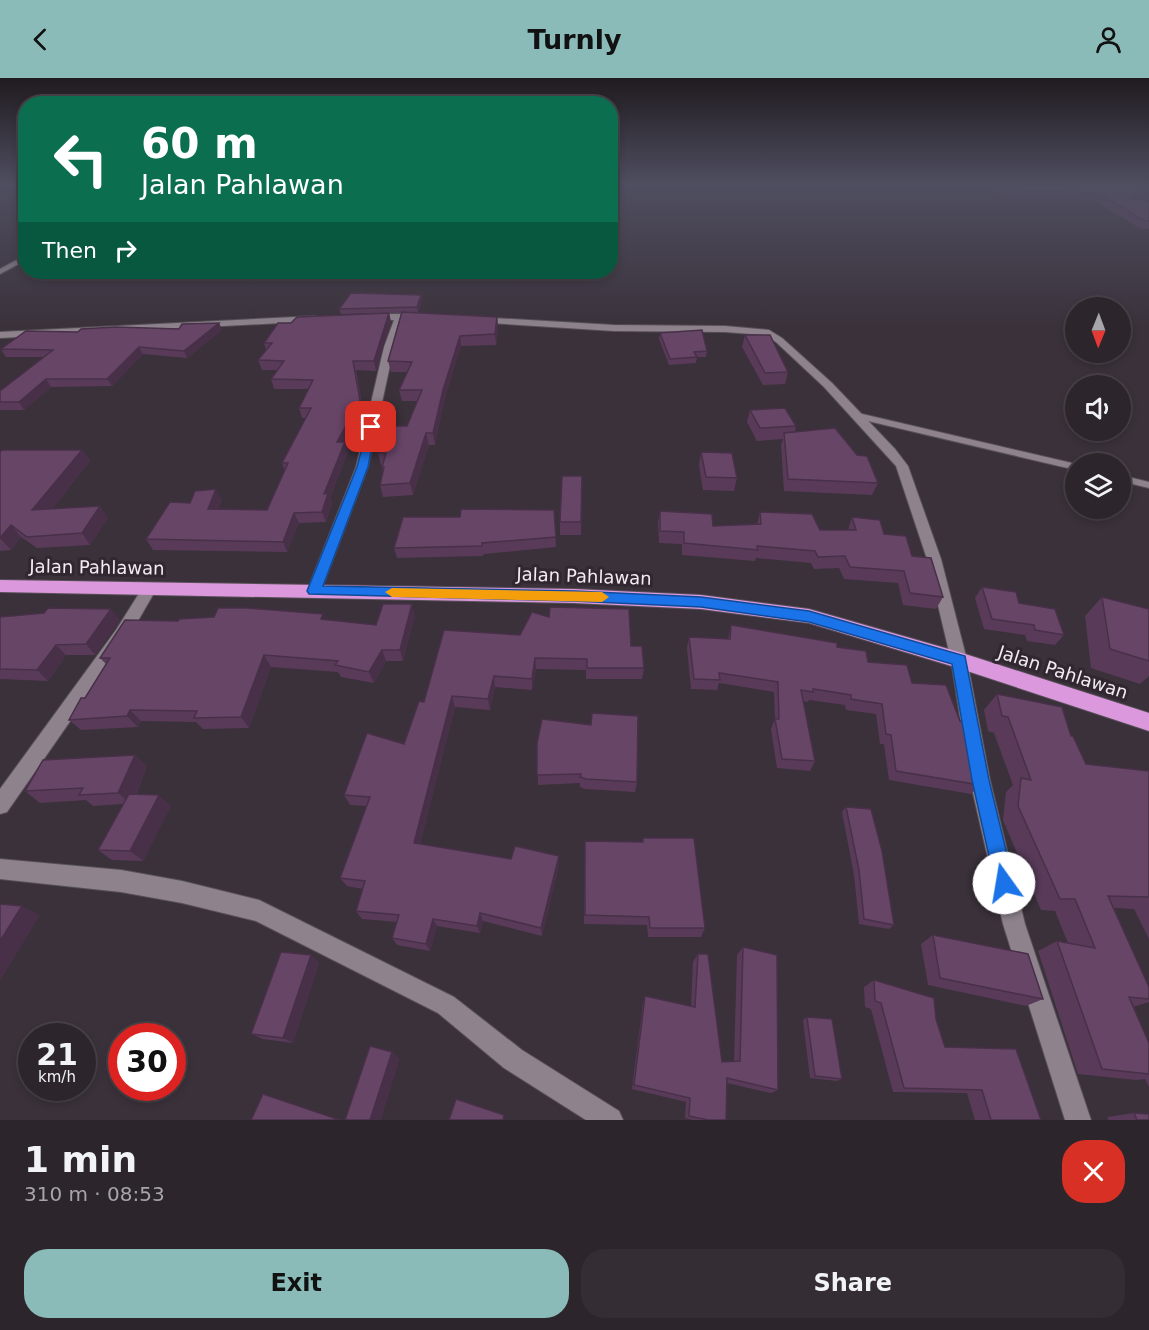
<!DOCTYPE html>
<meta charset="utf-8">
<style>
:root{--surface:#2c252c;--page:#342d34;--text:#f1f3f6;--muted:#a6a5a9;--line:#484248;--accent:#8bbbb9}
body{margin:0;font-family:"DejaVu Sans",sans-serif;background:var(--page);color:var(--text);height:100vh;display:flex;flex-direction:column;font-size:22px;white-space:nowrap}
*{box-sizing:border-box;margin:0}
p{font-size:20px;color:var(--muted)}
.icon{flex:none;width:33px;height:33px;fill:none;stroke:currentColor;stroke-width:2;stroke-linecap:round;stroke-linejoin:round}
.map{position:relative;height:1042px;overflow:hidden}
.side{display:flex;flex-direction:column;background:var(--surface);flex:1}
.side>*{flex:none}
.guide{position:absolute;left:18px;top:18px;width:600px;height:183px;border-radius:24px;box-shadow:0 3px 9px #0003,0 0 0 2px var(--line);background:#0b6e4f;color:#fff;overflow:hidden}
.needle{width:39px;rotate:181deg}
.controls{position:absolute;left:1065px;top:219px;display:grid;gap:12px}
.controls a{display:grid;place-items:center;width:66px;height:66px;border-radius:50%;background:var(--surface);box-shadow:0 3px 9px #0003,0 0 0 2px var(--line);font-size:30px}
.speed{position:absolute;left:18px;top:945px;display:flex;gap:12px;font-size:30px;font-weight:700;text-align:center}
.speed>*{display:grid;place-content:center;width:78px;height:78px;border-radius:50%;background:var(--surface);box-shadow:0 3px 9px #0003,0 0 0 2px var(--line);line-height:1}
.speed small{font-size:15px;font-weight:400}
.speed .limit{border:9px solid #d22;background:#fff;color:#111}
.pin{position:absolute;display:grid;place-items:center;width:51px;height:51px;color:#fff;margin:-26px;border-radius:12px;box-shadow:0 3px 9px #0006}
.me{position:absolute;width:66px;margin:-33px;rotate:347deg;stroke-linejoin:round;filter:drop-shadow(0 0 4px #0008)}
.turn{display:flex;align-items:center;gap:21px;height:126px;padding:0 24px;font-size:27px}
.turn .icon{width:78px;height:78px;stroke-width:2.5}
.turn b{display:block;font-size:42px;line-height:51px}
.then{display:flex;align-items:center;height:57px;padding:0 24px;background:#0003;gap:12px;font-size:22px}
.round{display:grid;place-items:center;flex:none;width:63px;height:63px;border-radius:24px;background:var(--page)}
.summary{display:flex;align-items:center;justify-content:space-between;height:102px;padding:0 24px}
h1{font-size:36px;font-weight:700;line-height:45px}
.action{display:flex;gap:12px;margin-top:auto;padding:12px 24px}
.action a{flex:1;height:69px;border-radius:24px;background:var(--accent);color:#111;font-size:24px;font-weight:700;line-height:69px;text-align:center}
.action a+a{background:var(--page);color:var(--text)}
header{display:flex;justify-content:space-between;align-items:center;height:78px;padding:0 24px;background:var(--accent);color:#111;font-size:27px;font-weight:700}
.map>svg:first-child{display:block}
</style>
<header><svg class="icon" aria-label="back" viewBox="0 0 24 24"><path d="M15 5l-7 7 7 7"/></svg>Turnly<svg class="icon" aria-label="person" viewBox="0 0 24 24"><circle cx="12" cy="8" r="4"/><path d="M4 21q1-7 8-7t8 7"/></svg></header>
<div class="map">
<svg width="1149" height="1042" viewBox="0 0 1149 1042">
<rect width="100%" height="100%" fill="#3a313a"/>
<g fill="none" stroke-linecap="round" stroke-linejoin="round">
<defs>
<g id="lane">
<path d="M858 335 1076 386V392L855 340 854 338Z"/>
<path d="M1120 397 1149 404V410L1120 403Z"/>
</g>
<g id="street">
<path d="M26 177V182L0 196V191Z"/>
<path d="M420 236 424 239 423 241 403 242 394 269 368 389 321 513 314 518 309 517 307 513 356 389 384 269 394 242H369L365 239 369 236Z"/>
<path d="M315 238 318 239V243L0 260V254Z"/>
<path d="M476 239 614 247 725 248 769 252 782 260 832 305 895 371 908 388 941 481 967 582 990 702 1025 846 1091 1042H1065L1003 846 970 702 951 582 927 481 896 388 824 309 776 264 764 257 725 254 614 253 473 244 472 242Z"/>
<path d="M150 505 157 510 128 560 7 734 0 736V711L116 552 145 506Z"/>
<path d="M0 781 121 792 182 803 259 822 454 919 522 972 619 1033 623 1042H586L504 990 438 935 256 843 182 825 121 814 0 801Z"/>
</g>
<path id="highway" d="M0 502 574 511 701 517 809 531 959 574 1149 635V653L958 590 809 545 701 531 574 525 0 514Z"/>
</defs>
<use href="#lane" stroke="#575057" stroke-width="2"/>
<use href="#street" stroke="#575057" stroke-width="2"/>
<use href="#highway" stroke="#575057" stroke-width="2"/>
<use href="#lane" fill="#8e838d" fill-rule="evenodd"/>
<use href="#street" fill="#8e838d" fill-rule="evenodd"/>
<use href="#highway" fill="#dc98dd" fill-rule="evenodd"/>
</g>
<g fill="#593b59">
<path d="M985 106H1149V122L1135 121 1149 123V151H1141L1093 122 1001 119Z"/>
<path d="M421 217 422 222 418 235 497 239 498 249 496 267 461 268 444 323 435 367H429L413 417 383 419 380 407 383 395 382 389V387H381L378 375 407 348 417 323H402L399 312 407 294H391L388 283 401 235H389L391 244 376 293 356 292 363 332 345 364 348 374 330 420 332 426 326 444 299 445 287 474 153 472 146 461 190 425 222 422 218 431 267 432 285 393 282 385 306 340H302L299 330 309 311H274L271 301 277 292H262L258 282 266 272 264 265 291 245 387 235 341 236 339 231Z"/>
<path d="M219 245 222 252 187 280 143 276 112 308 51 309 24 332H0V313L44 279H6L1 271 78 254 179 251Z"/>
<path d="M660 255 707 273 706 279H697L696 285 669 287 659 261Z"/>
<path d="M745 257 788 294 785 306 763 307 742 269Z"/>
<path d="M750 332 796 348 795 354 878 405 872 417 784 413 781 367 783 361 757 363 747 344Z"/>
<path d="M82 372 90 383 52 431 108 440 90 467 37 470 21 459 11 472 0 473V374Z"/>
<path d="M701 374 737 400 734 413 703 412 699 387Z"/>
<path d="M582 398 581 457H560V444Z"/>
<path d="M554 432 556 469 484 476 483 478 397 480 394 470 460 439Z"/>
<path d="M660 433 713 448 757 446 760 434 820 452H848L852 439 884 456 912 478 943 519 936 531 903 527 898 505 844 501 839 490 814 491 811 485 756 480 755 483 682 477V466L659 465 658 444Z"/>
<path d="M982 509 1019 525 1064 557 1055 567 1027 563 1025 557 984 551 975 520Z"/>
<path d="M1102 519 1149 531V598L1140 606 1091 590 1085 538Z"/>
<path d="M415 538 403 583H386L374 605 341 599 338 594 271 589 249 650 203 651 196 644 141 643 138 649 81 652 69 642 85 620 106 586 100 580 178 543 326 542 376 547Z"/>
<path d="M0 539 120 542 95 577H66L48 603 0 601Z"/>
<path d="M731 547 837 569 912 605 980 707 971 716 889 702 884 666H880L876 636 846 632 845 627 809 622 808 624 803 623 815 683 810 693 777 690 771 651 775 641 774 614 719 605 717 612 691 611 687 570 689 559 728 561Z"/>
<path d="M444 552 631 568 644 590 642 601H586V592L536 591 532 612 495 609 490 632 455 629 420 766 511 781 559 778V787L542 858 483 843 480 855 437 848 430 873 397 867 392 860 397 844 362 841 356 833 363 811 347 808 340 800 366 728 350 727 344 717 404 666 425 620Z"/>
<path d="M997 616 1071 658 1086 686 1149 693V861L1134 831 1114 830 1149 909V924L1133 929 1149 965V1009L1145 1001 1136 1002 1078 996 1038 873 1057 863 1068 865 1055 833 1041 832 1003 742 1006 714 1013 707 994 655 988 653 984 632Z"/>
<path d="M537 665 637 704 635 714 585 711 580 709V705L538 707Z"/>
<path d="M135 677 147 689 136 716 171 728 143 783 112 782 98 772 123 726 93 728 86 722 40 725 25 713Z"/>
<path d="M846 729 894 847 889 851 859 846 854 797 842 734Z"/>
<path d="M643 760 705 850 701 859H648L647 847 584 846 585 763 642 764Z"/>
<path d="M933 857 1043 921 1026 928 928 907 921 866Z"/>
<path d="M743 869 778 1012 771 1015 727 1005 726 1042H692L685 1040 686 1024 632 1011 643 925 645 918 691 929 693 884 698 876 722 984 734 983 737 877Z"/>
<path d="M319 885 293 965 263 961 251 956Z"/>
<path d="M874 902 936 941 945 969 1041 1042H975L967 1015 893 1014 871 931 865 929 864 909Z"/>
<path d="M807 939 842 1001 837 1003 810 1000 803 942Z"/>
<path d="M1134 1035 1149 1042H1109L1107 1039Z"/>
</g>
<g fill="#483048">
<path d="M421 217 422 222 418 235 417 229Z"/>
<path d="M389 235 391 244 376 293 374 283Z"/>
<path d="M497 239 498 249 496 267 495 256Z"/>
<path d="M219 245 222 252 187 280 184 273Z"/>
<path d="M460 258 461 268 444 323 435 367 433 355 443 312Z"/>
<path d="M139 269 143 276 112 308 107 301Z"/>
<path d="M353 283 363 332 345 364 348 374 330 420 332 426 326 444 322 434 324 416 337 364Z"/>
<path d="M46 301 51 309 24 332 19 324Z"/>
<path d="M426 355 429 367 413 417 410 405Z"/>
<path d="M82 372 90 383 42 444 32 432Z"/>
<path d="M216 411 222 422 213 442 208 431Z"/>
<path d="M100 428 108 440 90 467 82 455Z"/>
<path d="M294 435 299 445 287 474 283 464Z"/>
<path d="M11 447 21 459 11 472 0 460Z"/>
<path d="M412 526 415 538 403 583 400 572Z"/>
<path d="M111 531 120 542 95 577 86 566Z"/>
<path d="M56 567 66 577 48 603 37 592Z"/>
<path d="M382 572 386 583 374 605 369 594Z"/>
<path d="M264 577 271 589 249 650 241 639Z"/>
<path d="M535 580 536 591 532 612V601Z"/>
<path d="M494 598 495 609 490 632 488 621Z"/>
<path d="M452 618 455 629 418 774 414 765Z"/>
<path d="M130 632 141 643 138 649 127 638Z"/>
<path d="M135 677 147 689 131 726 118 715Z"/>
<path d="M159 717 171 728 143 783 130 773Z"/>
<path d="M559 778V787L542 858 541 850Z"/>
<path d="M22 828 40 837 0 903V863Z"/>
<path d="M480 835 483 843 480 855 477 848Z"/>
<path d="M433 841 437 848 430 873 426 866Z"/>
<path d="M311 877 319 885 293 965 283 960Z"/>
<path d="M392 974 400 981 381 1042H370Z"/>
</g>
<g fill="#674567" stroke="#483048" stroke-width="1.5">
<path d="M997 106H1149V115L1134 114 1130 120 1149 123V143H1145L1097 115 1004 112Z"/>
<path d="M351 215 421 217 417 229 339 231Z"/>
<path d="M402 234 497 239 495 256 460 258 443 312 433 355H426L410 405 380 407 384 389H382L386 375H378L389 348H407L422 312H399L412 284 388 283Z"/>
<path d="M389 235 374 283H353L360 322 337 364H345L324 416 328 415 322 434 294 435 283 464 146 461 170 424 190 425 195 413 216 411 208 431 267 432 288 385H282L311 330H299L313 302 271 301 284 283 258 282 272 265H264L278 245H291L297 239Z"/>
<path d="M219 245 184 273 139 269 107 301H46L19 324H0V313L53 272 1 271 26 253 78 254 81 251 116 249 179 251 182 246Z"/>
<path d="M702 252 707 273 694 274 697 279 670 281 660 255Z"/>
<path d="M745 257H770L788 294 765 295Z"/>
<path d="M785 330 796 348 760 350 750 332Z"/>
<path d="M835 350 857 377 867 378 878 405 788 401 784 355Z"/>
<path d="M2 372H82L32 432 100 428 82 455 27 459 11 447 0 460V374Z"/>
<path d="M701 374 732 375 737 400 706 399Z"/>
<path d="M562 398H582L581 444H560Z"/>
<path d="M461 431 554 432 556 459 482 465V468L394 470 403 439H460Z"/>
<path d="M660 433 712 436 713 448 761 446 760 434 812 436 820 452H856L852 439 880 442 884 456 906 458 912 478 931 480 943 519 910 515 904 493 850 489 845 478 818 479 815 473 757 468 758 472 684 465V454L660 453Z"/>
<path d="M982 509 1016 514 1019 525 1055 531 1064 557 1035 552 1034 547 992 541Z"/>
<path d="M1102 519 1149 531V583L1110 571Z"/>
<path d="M383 526H412L400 572H382L369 594 335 587 338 583 264 577 241 639 194 640 197 633 130 632 127 638 69 642 81 620H85L110 580H100L125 542 178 543 179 541 214 539 218 530H248L323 536 321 541 376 547Z"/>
<path d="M550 529 629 531 631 568H642L644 590H587V581L535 580 532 601 494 598 488 621 452 618 414 765 511 781 515 768 559 778 541 850 480 835 477 848 433 841 426 866 392 860 399 837 356 833 365 803 340 800 370 719 344 717 367 655 404 666 419 623 424 624 425 620 444 552 520 557 532 534 549 539Z"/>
<path d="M48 530 111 531 86 566 56 567 37 592 0 591V539L44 535Z"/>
<path d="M731 547 837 565V569L866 573 868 584 907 587 912 605 946 607 960 643 965 644 980 707 896 693 891 657 886 656 882 626 851 621V617L813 611V614L801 612 815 683 782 681 775 641H779L778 604 719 595 720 602 694 601 689 559 730 561Z"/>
<path d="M997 616 1062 629 1071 658H1073L1086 686 1149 693V819L1108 818 1149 909V921L1129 919 1149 965V996L1102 991 1057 863 1095 870 1075 821H1060L1018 728 1021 700 1031 702 1008 639 1002 638Z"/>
<path d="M592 635 638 638 637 704 586 701 580 699 581 696 537 697V665L542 641 591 647Z"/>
<path d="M135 677 118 715 79 717 83 710 25 713 43 682Z"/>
<path d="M129 716 159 717 130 773 98 772Z"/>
<path d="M846 729 871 731 882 773 894 847 864 841 859 792Z"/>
<path d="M643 760H694L705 850H650L649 839 585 837V763L643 764Z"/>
<path d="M0 826 22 828 0 863Z"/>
<path d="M933 857 1028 876 1043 921 940 900Z"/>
<path d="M743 869 777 877 778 1012 727 1000 726 1042H708L689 1038 690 1020 634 1007 645 918 695 929 698 876H708L722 984 740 983Z"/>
<path d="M281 874 311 877 283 960 251 956Z"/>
<path d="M874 902 934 920 936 941 945 969 1016 971 1041 1042H991L982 1012 904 1010 881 925 875 923Z"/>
<path d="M807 939 832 941 842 1001 815 998Z"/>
<path d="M370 968 392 974 370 1042H345Z"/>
<path d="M263 1016 340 1042H251Z"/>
<path d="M456 1021 504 1037 503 1042H449Z"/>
<path d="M1134 1035 1149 1036V1042H1137Z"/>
</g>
<linearGradient id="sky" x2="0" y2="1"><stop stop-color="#201b20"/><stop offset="0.42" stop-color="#4f4e60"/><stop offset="1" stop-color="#4f4e60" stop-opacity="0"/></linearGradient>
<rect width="1149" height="252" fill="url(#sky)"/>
<path fill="#1a73e8" stroke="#114b97" stroke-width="1.5" d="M368 347 376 349 368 389 323 508 574 513 701 519 809 533 965 578 989 702 1014 805 1011 812 1004 815 997 812 995 805 972 702 952 586 809 544 701 529 574 523 309 516 307 513 357 389Z"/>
<path fill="#f59e0b" d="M392 510 602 514 609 519 602 524 392 519 385 514Z"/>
<g text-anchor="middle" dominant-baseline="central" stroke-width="6" stroke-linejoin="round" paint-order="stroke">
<g font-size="18" fill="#f2ecf2" stroke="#302730">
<text transform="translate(97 489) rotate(1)">Jalan Pahlawan</text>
<text transform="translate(584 498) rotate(2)">Jalan Pahlawan</text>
<text transform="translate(1063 594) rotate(18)">Jalan Pahlawan</text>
</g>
</g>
</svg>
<div class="controls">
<a><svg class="needle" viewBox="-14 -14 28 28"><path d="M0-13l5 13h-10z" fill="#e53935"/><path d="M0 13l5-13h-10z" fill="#a6a5a9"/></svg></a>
<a><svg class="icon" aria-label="sound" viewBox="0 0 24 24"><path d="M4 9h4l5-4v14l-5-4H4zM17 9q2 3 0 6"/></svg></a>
<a><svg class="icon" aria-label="layers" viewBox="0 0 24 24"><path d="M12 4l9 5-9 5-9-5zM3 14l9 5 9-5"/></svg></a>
</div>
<div class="speed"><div>21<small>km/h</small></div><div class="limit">30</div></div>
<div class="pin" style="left:371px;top:349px;background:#d93025"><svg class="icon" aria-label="arrive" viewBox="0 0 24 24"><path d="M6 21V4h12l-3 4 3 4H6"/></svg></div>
<svg class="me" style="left:1004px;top:805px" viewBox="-20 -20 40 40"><circle r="19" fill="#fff"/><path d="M0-13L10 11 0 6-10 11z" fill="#1a73e8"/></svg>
<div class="guide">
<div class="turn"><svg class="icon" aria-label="left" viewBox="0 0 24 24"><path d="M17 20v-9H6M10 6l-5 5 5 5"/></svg><div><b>60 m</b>Jalan Pahlawan</div></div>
<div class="then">Then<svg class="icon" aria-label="right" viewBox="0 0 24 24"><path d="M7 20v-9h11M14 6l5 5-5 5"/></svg></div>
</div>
</div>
<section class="side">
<div class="summary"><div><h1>1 min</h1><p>310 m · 08:53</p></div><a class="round" style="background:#d93025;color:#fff"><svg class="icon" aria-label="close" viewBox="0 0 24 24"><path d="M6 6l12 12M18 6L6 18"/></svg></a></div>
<div class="action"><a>Exit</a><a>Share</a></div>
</section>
